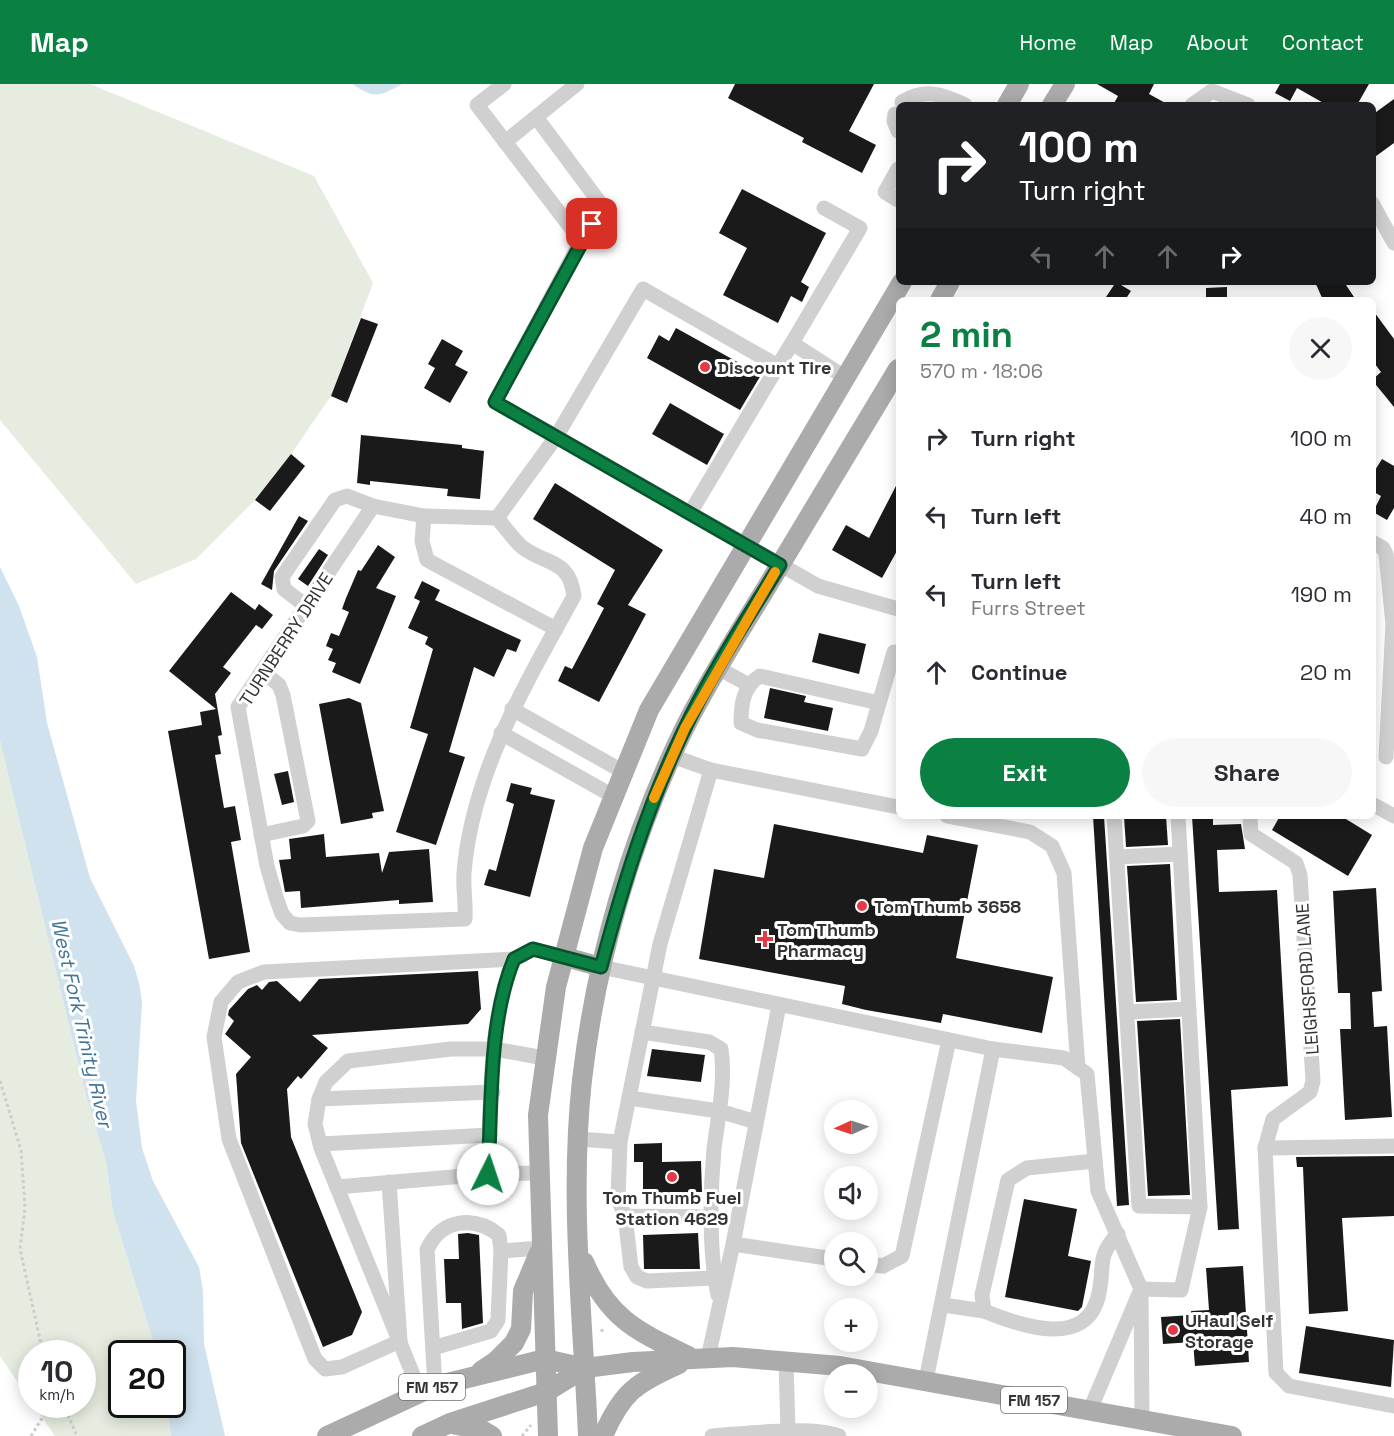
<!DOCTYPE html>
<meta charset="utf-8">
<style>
:root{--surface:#fff;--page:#f7f7f7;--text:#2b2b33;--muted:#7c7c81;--accent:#0b8043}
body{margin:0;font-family:"Space Grotesk",sans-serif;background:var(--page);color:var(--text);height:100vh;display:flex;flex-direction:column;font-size:22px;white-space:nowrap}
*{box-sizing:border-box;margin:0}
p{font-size:20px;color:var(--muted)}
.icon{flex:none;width:33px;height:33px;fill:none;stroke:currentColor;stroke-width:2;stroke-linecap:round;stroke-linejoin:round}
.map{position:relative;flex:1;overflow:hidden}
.sheet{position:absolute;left:896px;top:213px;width:480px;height:522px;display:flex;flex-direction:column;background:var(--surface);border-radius:9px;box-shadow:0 3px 15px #0003}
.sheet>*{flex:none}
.top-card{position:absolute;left:896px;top:18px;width:480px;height:183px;border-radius:9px;box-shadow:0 3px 15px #0003;background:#202124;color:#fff;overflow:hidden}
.needle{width:39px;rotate:267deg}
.controls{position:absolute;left:824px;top:1016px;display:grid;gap:12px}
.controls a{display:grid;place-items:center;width:54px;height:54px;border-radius:50%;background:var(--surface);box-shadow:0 3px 15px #0003;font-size:30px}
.speed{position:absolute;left:18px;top:1256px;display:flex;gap:12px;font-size:30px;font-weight:700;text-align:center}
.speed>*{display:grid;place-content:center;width:78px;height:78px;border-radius:50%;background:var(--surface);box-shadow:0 3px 15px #0003;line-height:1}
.speed small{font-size:15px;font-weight:400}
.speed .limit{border:3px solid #111;border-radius:9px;background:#fff;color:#111}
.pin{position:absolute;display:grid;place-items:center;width:51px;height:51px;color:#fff;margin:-26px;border-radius:12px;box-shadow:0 3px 9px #0006}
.me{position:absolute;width:66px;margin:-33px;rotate:4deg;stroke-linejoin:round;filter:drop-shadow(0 0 4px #0008)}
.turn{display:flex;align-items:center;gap:21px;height:126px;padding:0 24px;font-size:27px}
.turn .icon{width:78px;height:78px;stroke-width:2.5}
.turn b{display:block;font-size:42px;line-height:51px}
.lanes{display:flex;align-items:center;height:57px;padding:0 24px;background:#0003;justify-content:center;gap:30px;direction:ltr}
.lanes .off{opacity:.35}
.round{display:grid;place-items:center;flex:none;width:63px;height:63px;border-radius:32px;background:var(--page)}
.summary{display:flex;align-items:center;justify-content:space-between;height:102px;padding:0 24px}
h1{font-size:36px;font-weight:700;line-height:45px;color:var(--accent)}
.action{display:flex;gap:12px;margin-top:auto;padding:12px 24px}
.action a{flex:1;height:69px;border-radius:36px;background:var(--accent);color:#fff;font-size:24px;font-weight:700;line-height:69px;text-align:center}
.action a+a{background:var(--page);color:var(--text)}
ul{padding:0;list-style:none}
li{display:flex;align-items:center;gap:18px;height:78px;padding:0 24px}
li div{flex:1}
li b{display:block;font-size:22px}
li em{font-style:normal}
header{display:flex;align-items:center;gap:36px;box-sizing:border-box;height:84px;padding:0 30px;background:var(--accent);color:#fff}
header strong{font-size:28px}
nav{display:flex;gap:33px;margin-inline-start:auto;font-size:21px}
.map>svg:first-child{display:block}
</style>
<header>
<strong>Map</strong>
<nav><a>Home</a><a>Map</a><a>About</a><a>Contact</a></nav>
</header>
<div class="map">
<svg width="1394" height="1352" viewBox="0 0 1394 1352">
<rect width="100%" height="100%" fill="#fff"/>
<g fill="#e6ecdf">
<path d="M0 0H90L314 92 373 199 331 312 291 370 255 416 196 475 136 500 0 336Z"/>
<path d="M0 657 86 1011 106 1078 113 1128 157 1269H122V1320H167L171 1352H55L33 1320H82V1269H32L31 1318 0 1272Z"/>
</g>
<g fill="#cfe2ee">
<path d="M352 0H402C379 13 375 15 352 0Z"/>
<path d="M0 483 19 522 37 573 47 639 90 794 134 882 139 899 142 918 136 1017 142 1064 153 1097 199 1183 203 1207 204 1260 225 1352H171L167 1320H172V1269H157L113 1128 106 1078 86 1011 0 657Z"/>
</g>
<g fill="#1a1a1a">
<path d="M735 0H874L849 47 876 61 862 89 802 58 804 54 728 14Z"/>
<path d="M1097 0H1154L1149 10 1169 21H1113L1118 12Z"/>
<path d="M1280 0H1369L1357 21H1327L1297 4 1290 17 1275 9Z"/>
<path d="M1394 15V59L1372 75V31Z"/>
<path d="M742 105 826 149 801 198 809 203 802 218 791 212 778 239 723 211 747 164 719 149Z"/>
<path d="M1116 198 1131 207 1125 216H1104Z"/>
<path d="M1315 198H1344L1356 216H1323Z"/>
<path d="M1227 203V216H1206V204Z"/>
<path d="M1372 225 1394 255V323L1372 296 1381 288 1372 276Z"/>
<path d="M361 234 378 240 347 319 331 312Z"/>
<path d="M676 244 761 291 740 326 647 274 659 251 669 257Z"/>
<path d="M442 255 463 267 455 281 468 288 450 319 424 304 435 284 428 280Z"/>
<path d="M670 319 724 350 707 381 652 350Z"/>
<path d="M361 351 462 361V364L484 367 480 415 447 412 448 405 370 397V401L357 399Z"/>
<path d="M291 370 305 382 270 427 255 416Z"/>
<path d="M1382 375 1394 382V424L1387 436 1373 428 1381 412 1372 407V391Z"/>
<path d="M898 398V465L882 494 832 466 846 441 869 454Z"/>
<path d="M555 399 663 466 628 521 646 530 599 618 558 597 565 582 572 585 590 551 604 524 597 520 615 486 533 435Z"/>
<path d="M299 432 308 437 274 487 272 506 261 500Z"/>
<path d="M378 461 395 473 376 504 396 512 360 600 332 588 336 579 328 576 333 565 326 562 331 549 339 552 349 528 342 525 346 514 358 486 361 487Z"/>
<path d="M319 465 328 471 308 502 298 495Z"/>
<path d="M422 497 440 506 435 516 521 556 516 568 507 565 494 593 474 583 449 668 465 673 436 761 396 748 428 650 410 644 433 565 425 560 428 553 408 544 420 517 414 514Z"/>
<path d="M231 508 255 526 259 520 273 531 262 545 256 541 223 583 231 589 215 610 222 651 218 652 221 670 215 671 224 724 235 722 241 756 231 758 250 868 209 875 168 647 202 641 200 628 216 625 169 587Z"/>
<path d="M819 549 866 560 859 590 812 578Z"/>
<path d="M770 604 806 612 804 618 833 624 828 647 764 634Z"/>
<path d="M349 614 361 619 384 727 372 729 373 734 341 740 319 620Z"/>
<path d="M288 687 294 718 282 721 274 690Z"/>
<path d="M511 699 532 704 530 710 555 716 530 813 484 801 489 785 496 787 514 720 506 717Z"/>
<path d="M1093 732H1104L1129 1121 1117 1122Z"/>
<path d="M1124 732H1166L1168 761 1126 763Z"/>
<path d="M1192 732H1213V741L1241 740 1245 765 1217 766 1219 808 1277 806 1288 1002 1231 1006 1239 1145 1218 1146Z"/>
<path d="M1280 732H1341L1372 751 1348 792 1272 746Z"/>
<path d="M774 740 923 769 927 751 978 761 956 874 1053 893 1042 949 943 930 941 939 866 926 842 920 845 902 699 875 714 785 764 794Z"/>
<path d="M324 750 326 773 379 769 382 789 389 768 429 765 433 818 399 820V816L301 824 300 807 285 808 279 776 291 775 289 755Z"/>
<path d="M1170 780 1177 916 1136 918 1127 782Z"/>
<path d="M1376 804 1382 907 1372 908 1374 943 1387 942 1392 1033 1345 1036 1340 945H1351L1350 909H1338L1333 807Z"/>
<path d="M478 887 481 925 468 940 312 951 328 964 301 995 298 992 287 1005 291 1053 362 1228 352 1251 323 1263 241 1059 236 990 251 973 225 950 234 937 228 931 229 926 248 905 257 901 262 906 269 898 277 897 300 918 319 895Z"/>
<path d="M1180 935 1190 1111 1148 1112 1137 937Z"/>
<path d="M652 965 705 971 701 998 647 992Z"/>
<path d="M662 1059V1078L701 1077 702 1108 643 1109V1078H634V1060Z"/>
<path d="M1394 1072V1132L1342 1134 1348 1227 1309 1230 1303 1083H1297L1296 1073Z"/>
<path d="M1024 1115 1077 1125 1068 1172 1091 1177 1082 1223 1078 1227 1005 1213Z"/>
<path d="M468 1149 479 1151 483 1239 462 1245 461 1219H446L444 1175H459L458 1150Z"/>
<path d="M698 1149 700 1185H644L643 1151Z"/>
<path d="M1243 1182 1249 1278 1195 1282 1193 1258 1163 1260 1161 1233 1192 1231 1191 1227 1209 1226 1206 1184Z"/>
<path d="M1306 1242 1394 1256 1391 1303 1299 1289Z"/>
</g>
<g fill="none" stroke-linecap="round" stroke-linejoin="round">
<g stroke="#cdcdcd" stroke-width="3" stroke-dasharray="3 3" stroke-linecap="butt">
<path d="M0 997 21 1066 25 1124 20 1165 43 1269"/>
<path d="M602 1245V1248"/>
<path d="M63 1320 77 1352"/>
<path d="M31 1352 51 1320"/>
<path d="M522 1352 531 1341"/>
</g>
<g stroke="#d0d0d0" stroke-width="15">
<path d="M504 0 477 21 581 157"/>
<path d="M577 0 536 33 603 123 581 157 495 318 818 502 898 525"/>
<path d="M902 18C925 4 943 10 965 21"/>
<path d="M1192 21 1212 7 1248 21"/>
<path d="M895 30 894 37 898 47"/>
<path d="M505 58 536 33"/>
<path d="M898 85 885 108 898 116"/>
<path d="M1372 119 1394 159"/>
<path d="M792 259 860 144 824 124"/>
<path d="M373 422 424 432 497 434C505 443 513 455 522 463 547 482 569 474 574 512 527 598 472 688 464 789 463 804 466 820 465 835L300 841 290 839 282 830 276 813 267 782 238 623Z"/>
<path d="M690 429 778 282"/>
<path d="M424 432 422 457 427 476 556 545"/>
<path d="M497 434 556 353 643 205 778 282 792 259 846 294"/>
<path d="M1372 458 1383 464 1386 470 1393 540 1386 673"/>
<path d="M306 522 284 505 282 493 335 416 347 412 373 422"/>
<path d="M718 584 749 601"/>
<path d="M879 619 760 592C743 602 741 621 741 639L757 646 862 665 871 647 894 568 898 569"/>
<path d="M512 625 622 687"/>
<path d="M501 649 613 712"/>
<path d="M672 672 711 686 898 723"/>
<path d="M1372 720 1394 732"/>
<path d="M947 732 1030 748 1052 762 1064 789 1078 984"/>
<path d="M1114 732 1139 1122 1200 1123 1178 732"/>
<path d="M1250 732 1251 750 1296 779 1300 791 1313 997 1310 1008 1273 1035 1265 1064"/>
<path d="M261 751 303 742 308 737 283 611 279 601 262 587"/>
<path d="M1117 773 1180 770"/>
<path d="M601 883 993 965 1064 974 1087 990 1098 1107 1141 1205 1142 1336"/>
<path d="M1127 928 1189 925"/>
<path d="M642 948 709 958 721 965C726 998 718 1032 714 1065 710 1109 709 1169 718 1211"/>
<path d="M629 1014 719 1027 756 1038"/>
<path d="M319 1015 493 1008"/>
<path d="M578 1055 620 1058 660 860 711 686"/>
<path d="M620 1058 618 1115 625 1132 713 1133"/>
<path d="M320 1060 490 1051"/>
<path d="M1394 1062 1265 1064 1276 1289 1289 1302 1394 1322"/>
<path d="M1095 1077 1027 1084 1008 1096 982 1211 984 1227C1021 1242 1088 1266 1099 1209 1105 1180 1096 1173 1118 1150"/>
<path d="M487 1090C492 1020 487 940 514 875"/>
<path d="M389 1098 400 1257 342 1283 325 1285 315 1275 229 1055 214 953 221 918 238 898 264 888 514 875 533 865 562 872"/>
<path d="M337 1103 487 1090 538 1089"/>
<path d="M625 1132 631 1183 637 1193 647 1197 714 1194"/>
<path d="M733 1160 834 1175"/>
<path d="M867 1180 883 1182 902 1172 949 956"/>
<path d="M1141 1205 1181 1206 1200 1123"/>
<path d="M943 1221 984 1227"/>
<path d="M433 1264 491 1247 498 1236 501 1167"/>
<path d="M708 1274 733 1160 779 921"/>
<path d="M786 1276 788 1348"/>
<path d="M926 1296 993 965"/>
<path d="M435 1302 427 1166C440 1135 474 1131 499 1151L501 1167 541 1164"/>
<path d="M420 1308 321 1064 315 1040 319 1015 326 998 348 977 451 965H495L544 974"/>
<path d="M1090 1326 1139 1210"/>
<path d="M712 1352C743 1350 812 1341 839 1352"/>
</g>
<g stroke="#ababab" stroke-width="20">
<path d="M1007 21 1019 0"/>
<path d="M1052 21 1065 0"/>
<path d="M940 216 950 198"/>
<path d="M562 872 601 883"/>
<path d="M584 1178C609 1236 637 1247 690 1273"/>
<path d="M481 1287 496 1277 514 1259 521 1245 523 1207 539 1169"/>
<path d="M452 1340 482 1346 492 1352"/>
<path d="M327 1352 435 1302 545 1275 585 1284 633 1278 733 1273 840 1282 1232 1352"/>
<path d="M422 1352 450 1339 546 1308 585 1284"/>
<path d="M548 1352 538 1031 556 903 593 764 649 626 902 198"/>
<path d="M588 1352C583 1235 569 1114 582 996 596 875 631 754 684 645 708 597 737 552 765 506 809 432 854 359 898 285"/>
<path d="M603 1352C622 1308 636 1299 679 1280"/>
</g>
</g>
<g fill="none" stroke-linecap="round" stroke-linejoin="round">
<defs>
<path id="route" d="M488 1090C492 1022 488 938 514 875L533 865 601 883C623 801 647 723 684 646 711 589 747 535 780 481L495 318 592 140"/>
</defs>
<use href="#route" stroke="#07532c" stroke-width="15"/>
<use href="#route" stroke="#0b8043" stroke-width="10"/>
<path stroke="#f59e0b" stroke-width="10" d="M654 714 685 644 775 488"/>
</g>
<g fill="#e63946" stroke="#fff" stroke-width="2">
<circle cx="705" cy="283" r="6"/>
<circle cx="862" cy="822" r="6"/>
<path d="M762 846h6v6h6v6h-6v6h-6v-6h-6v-6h6z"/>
<circle cx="672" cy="1093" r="6"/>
<circle cx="1173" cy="1246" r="6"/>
</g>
<g text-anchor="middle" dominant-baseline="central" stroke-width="6" stroke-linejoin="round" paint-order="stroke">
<g fill="#fff" stroke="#707070" stroke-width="1.5">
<rect x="399" y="1290" width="66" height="26" rx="4.5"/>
<rect x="1001" y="1303" width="66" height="26" rx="4.5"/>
</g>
<g font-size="16" font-weight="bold" fill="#333">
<text x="432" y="1303">FM 157</text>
<text x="1034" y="1316">FM 157</text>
</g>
<g font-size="18" font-weight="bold" fill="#333" stroke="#fff" text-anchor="start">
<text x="717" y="283">Discount Tire</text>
<text x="874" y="822">Tom Thumb 3658</text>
<text x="777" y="845">Tom Thumb<tspan x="777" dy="21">Pharmacy</tspan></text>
<text x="672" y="1113" text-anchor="middle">Tom Thumb Fuel<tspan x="672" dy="21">Station 4629</tspan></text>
<text x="1185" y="1236">UHaul Self<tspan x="1185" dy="21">Storage</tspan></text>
</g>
<g font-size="18" fill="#333" stroke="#fff">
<text transform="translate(286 555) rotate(-57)">TURNBERRY DRIVE</text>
<text transform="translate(1307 895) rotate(-94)">LEIGHSFORD LANE</text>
</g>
<g font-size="20" font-style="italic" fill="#3f7597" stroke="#fff">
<text transform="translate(82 939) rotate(77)">West Fork Trinity River</text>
</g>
</g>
</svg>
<div class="controls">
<a><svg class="needle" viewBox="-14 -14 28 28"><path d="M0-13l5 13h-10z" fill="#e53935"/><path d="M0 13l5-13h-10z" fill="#7c7c81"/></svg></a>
<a><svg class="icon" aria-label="sound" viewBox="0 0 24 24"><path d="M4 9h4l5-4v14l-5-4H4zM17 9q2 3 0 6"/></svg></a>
<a><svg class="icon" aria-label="search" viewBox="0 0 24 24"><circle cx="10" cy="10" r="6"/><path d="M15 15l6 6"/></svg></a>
<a>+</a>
<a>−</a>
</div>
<div class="speed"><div>10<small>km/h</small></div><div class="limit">20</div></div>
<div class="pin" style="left:592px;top:140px;background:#d93025"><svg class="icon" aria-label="arrive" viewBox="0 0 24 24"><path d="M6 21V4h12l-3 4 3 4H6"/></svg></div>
<svg class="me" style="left:488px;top:1090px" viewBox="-20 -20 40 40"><circle r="19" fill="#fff"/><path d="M0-13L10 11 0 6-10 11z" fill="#0b8043"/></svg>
<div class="top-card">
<div class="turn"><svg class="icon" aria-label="right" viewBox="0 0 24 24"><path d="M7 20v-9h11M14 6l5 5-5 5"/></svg><div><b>100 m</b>Turn right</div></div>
<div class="lanes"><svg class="icon off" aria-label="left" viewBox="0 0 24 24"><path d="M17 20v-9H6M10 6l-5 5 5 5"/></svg><svg class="icon off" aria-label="ahead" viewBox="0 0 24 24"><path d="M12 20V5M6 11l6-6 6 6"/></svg><svg class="icon off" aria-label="ahead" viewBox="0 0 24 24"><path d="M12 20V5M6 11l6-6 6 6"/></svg><svg class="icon" aria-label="right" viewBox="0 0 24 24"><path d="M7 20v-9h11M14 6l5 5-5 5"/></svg></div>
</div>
<section class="sheet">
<div class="summary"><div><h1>2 min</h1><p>570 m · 18:06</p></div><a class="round"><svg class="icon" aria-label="close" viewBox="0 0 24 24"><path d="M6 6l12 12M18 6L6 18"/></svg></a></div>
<ul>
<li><svg class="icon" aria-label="right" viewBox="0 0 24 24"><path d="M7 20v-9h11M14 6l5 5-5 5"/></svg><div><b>Turn right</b></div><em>100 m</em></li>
<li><svg class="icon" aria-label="left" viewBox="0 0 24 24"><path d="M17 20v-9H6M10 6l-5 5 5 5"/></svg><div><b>Turn left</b></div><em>40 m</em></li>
<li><svg class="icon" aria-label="left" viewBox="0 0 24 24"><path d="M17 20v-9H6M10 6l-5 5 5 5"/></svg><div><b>Turn left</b><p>Furrs Street</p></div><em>190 m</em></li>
<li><svg class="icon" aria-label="ahead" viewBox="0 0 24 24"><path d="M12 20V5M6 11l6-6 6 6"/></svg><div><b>Continue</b></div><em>20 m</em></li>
</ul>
<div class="action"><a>Exit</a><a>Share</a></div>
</section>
</div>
